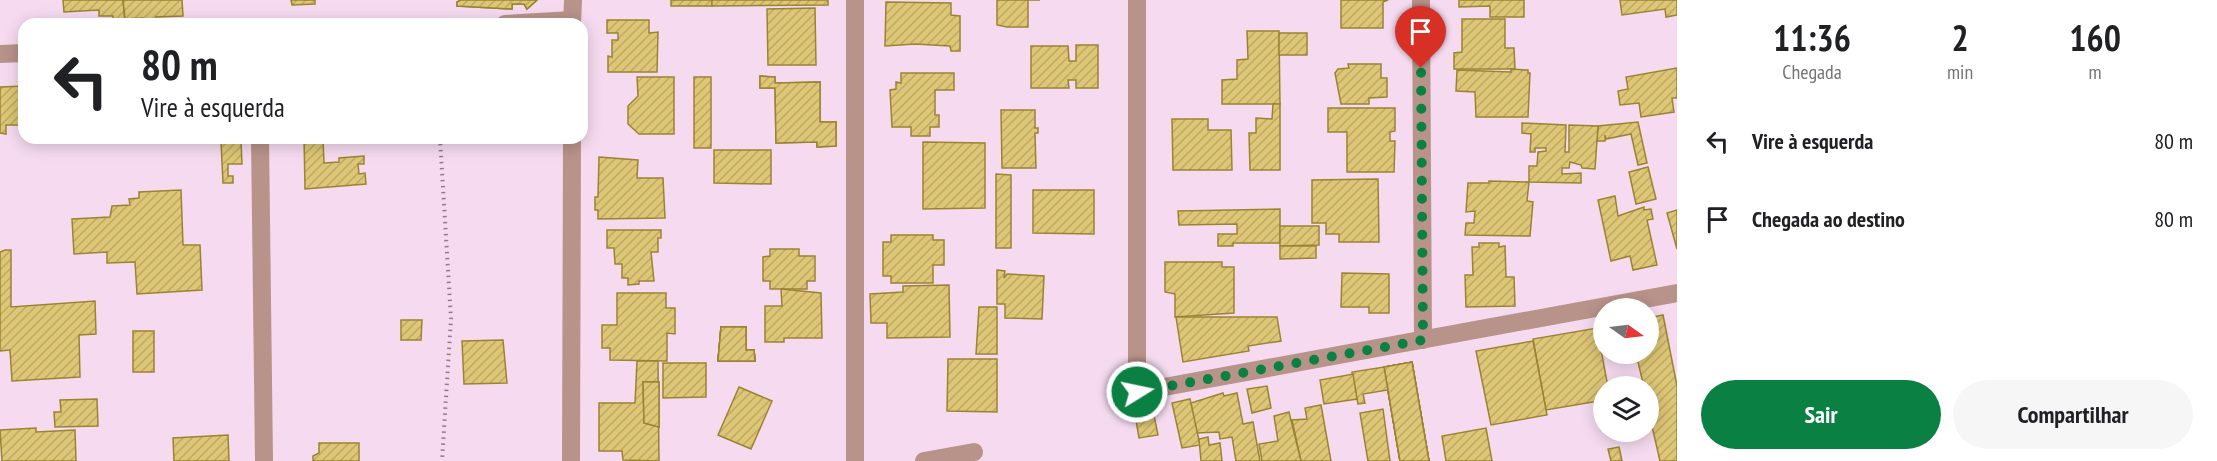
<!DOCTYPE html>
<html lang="pt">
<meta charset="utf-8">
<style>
:root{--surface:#fff;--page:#f6f6f6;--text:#202124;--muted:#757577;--accent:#0b8043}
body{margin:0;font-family:"PT Sans Narrow",sans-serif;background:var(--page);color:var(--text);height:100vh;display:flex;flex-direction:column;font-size:22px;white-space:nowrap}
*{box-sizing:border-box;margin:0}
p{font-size:20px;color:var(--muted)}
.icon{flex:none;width:33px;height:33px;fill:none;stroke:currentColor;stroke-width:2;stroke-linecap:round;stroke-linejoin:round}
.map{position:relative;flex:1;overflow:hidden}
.drawer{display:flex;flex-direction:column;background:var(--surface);width:540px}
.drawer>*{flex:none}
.hud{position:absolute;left:18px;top:18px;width:570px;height:126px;border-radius:18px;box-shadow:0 3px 15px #0003;background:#fff;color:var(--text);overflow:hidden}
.needle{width:39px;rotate:104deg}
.controls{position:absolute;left:1593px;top:298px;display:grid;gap:12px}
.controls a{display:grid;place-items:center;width:66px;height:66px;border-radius:50%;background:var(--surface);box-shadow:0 3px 15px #0003;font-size:30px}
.pin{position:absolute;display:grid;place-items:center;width:51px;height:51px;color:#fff;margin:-62px -26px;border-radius:50% 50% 50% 0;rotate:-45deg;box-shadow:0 0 6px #0007}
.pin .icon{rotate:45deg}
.me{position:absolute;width:66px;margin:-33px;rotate:80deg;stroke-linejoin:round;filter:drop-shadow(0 0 4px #0008)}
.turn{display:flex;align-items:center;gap:21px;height:126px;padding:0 24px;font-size:27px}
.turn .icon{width:78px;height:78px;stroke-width:2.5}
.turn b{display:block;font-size:42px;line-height:51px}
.eta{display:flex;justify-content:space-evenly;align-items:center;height:102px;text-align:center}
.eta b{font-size:36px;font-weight:600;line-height:42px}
.cta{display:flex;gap:12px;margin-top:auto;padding:12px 24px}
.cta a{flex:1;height:69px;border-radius:36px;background:var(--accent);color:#fff;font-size:24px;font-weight:600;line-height:69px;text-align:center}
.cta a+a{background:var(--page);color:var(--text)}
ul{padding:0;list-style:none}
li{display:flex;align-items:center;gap:18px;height:78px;padding:0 24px}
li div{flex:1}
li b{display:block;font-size:22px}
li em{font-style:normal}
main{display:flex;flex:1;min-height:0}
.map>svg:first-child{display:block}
</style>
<main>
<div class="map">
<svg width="1677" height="461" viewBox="0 0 1677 461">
<defs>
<pattern id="building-hatch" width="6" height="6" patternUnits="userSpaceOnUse" patternTransform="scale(1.5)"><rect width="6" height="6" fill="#ddc675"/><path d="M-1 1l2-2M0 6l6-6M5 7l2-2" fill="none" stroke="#bea965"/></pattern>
</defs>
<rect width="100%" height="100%" fill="#f6dbf0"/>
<g fill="url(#building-hatch)" stroke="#9a8432" stroke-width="1.5">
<path d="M63 0H123L125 24H113V16H99V10L64 12Z"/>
<path d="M123 0H182L183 16 156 17 157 24H143V18L125 19Z"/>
<path d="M291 0H315V4L292 5Z"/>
<path d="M461 0H537L527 9 524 4H512V9L457 6V2Z"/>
<path d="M461 0H537L527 9 524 4H512V9L457 6V2Z"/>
<rect x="671" y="0" width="41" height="6"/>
<path d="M712 0H828V5L712 6Z"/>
<path d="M997 0H1040H1028V27H1007L997 25Z"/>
<path d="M1341 0H1388L1383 2V28H1341Z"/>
<path d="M1459 0H1524V17H1490V6L1459 7Z"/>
<path d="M1620 0H1677V15L1666 17 1665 9 1622 15Z"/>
<path d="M886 2 951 3V15L960 16V51H951L950 46 915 44 885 46Z"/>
<path d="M815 8 816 65H768L767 9Z"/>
<path d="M1462 19H1505V48H1514L1515 69H1454V53L1462 52Z"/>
<path d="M607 20H649V33L658 32 657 72H608V56L612 57V40H618V33H607Z"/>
<path d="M1247 31H1279L1280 104H1222V80L1237 79V60L1248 59Z"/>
<rect x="1279" y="33" width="28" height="22"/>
<path d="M1076 45H1098V88H1076V80H1068L1069 88H1031V46H1068L1069 61H1076Z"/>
<path d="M1348 64H1381V78H1387V97L1369 98V104H1341L1335 73 1338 69 1349 68Z"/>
<path d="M1677 68V98H1672L1674 112 1641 117 1639 103 1620 105 1618 91 1628 89 1626 77Z"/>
<path d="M1511 69 1528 70V73H1530L1528 117H1476L1475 92 1456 91 1457 70 1511 72Z"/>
<path d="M901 73H954V90H935V115H939V127H930V136H911V127H892L890 90 896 89V82L901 83Z"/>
<path d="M760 76 775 77V83L820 82V122H836V146L817 147V142L776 143 775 88H760Z"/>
<path d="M760 76 775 77V83L820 82V122H836V146L817 147V142L776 143 775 88H760Z"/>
<path d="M637 77H674V134H639L628 124V106L638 96Z"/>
<rect x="694" y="77" width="17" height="71"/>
<path d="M24 86V125H6V134L0 133V87Z"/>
<path d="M1273 104H1280V170H1250L1249 133H1256V118L1272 119Z"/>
<path d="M1328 108H1395V131L1390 132V141H1395L1394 172H1347V132H1328Z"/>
<path d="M1001 110H1035V128H1038V133H1035L1036 168H1002Z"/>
<path d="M1172 119H1208V130H1231L1232 170H1173Z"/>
<path d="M1638 122 1647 163 1638 165 1631 134 1606 139 1605 135V141H1597L1598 126Z"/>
<path d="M1522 123 1566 125 1565 152H1569V125L1598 126 1595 169 1582 168 1581 165 1570 162 1569 168H1562V174L1581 173V183L1529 182V166H1537L1538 152 1546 151V148H1535V152H1530L1531 134 1522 133Z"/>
<path d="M91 138H118V141L91 142Z"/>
<path d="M304 138H344L323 139 324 163 339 162V158L364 156V164H358L359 174 365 173 366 184 305 189Z"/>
<path d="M241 141 242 164H228V176H233V183H223L221 142Z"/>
<path d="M923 142 985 143V208L923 209Z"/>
<path d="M714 150H771V184L714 183Z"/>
<path d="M599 157 638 160 637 178H663L665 218 598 219V210H595V197H598Z"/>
<path d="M1648 167 1656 199 1636 204 1629 172Z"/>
<path d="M996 174 1011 175V248H996Z"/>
<path d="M1378 179 1379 242H1339V234H1326V223H1312V180Z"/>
<path d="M1489 181 1529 182 1527 201 1533 202 1530 236 1465 235 1466 223H1474L1475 211 1466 212 1468 183H1489Z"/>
<path d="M181 190 183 245H200L202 290 137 294 135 262 107 263V252L74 254 72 219 110 217 112 206 130 205 129 199 139 198V192Z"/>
<path d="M1033 190H1094V234L1033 233Z"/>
<path d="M1615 196 1618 216 1644 207V210L1651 209 1653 219 1647 220 1657 265 1633 270 1630 256 1611 261 1598 200Z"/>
<path d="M1280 209V243H1233V246H1218V234H1237V224L1179 225 1178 211Z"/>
<path d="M1677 210V249L1667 213Z"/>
<path d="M1280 226H1319V245L1280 246Z"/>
<path d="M607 230H661V238H658V252H651L654 281H639V284L628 285V278H622V264H615L614 248H607Z"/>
<path d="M891 235H933V240H944V265H933V283H891V276H883V242H891Z"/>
<path d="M1479 243H1499V247L1505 246 1506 277H1514L1515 306 1466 307 1465 275H1473L1472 247H1479Z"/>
<path d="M1280 246H1316V258L1280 259Z"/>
<path d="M770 249H799V256H815V281H807V289H770V281H763V257L770 256Z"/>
<path d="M5 250H11V307L95 301 96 334 79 335 80 377 12 381 10 350 0 351V252Z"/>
<path d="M1165 262H1222V267H1234V313L1175 317V294L1165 292Z"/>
<path d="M997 270 1005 271 1004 278 1007 274 1044 276 1042 319 1005 318V304H997Z"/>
<path d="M1342 273 1389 274V313H1369V307H1341Z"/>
<path d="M949 285 950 337 887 338V323H871L870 294 903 292V286Z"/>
<path d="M781 289 821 293 822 338H784V342H765V306H782Z"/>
<path d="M617 293H666V308H675V334L667 333V361L610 360V348H602V325H617Z"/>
<path d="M979 307H997V354H976Z"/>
<path d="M1663 315 1677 386V461H1660L1648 409V387H1644L1637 358 1634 359 1633 354H1648V318Z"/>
<path d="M1176 317H1277L1281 341 1248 346 1249 351 1183 362Z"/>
<path d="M401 320H422L421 340H401Z"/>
<path d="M1604 326V351H1601L1596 327Z"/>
<path d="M721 327H746V350H754L755 361H718Z"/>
<path d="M721 327H746V350H754L755 361H718Z"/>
<path d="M721 327H746V350H754L755 361H718Z"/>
<path d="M721 327H746V350H754L755 361H718Z"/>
<path d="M721 327H746V350H754L755 361H718Z"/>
<path d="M1597 328 1608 387H1604V400L1546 410 1533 339Z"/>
<rect x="133" y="331" width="21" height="41"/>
<path d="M503 340 507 383 464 384 462 341Z"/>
<path d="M1533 341 1547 415 1491 425 1476 351Z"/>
<path d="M948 359H997V412L947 411Z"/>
<path d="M637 361H658L659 461 623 460 622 451H599V403H635Z"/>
<path d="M1412 362 1429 461H1400L1384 367Z"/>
<path d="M1412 362 1429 461H1400L1384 367Z"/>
<path d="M1412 362 1429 461H1400L1384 367Z"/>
<path d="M1412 362 1429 461H1400L1384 367Z"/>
<path d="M1412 362 1429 461H1400L1384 367Z"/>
<path d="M663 363H706V397L663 398Z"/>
<path d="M1384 367 1388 390 1363 394 1365 403 1358 404 1352 372Z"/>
<path d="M1353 374 1357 399 1324 404 1320 380Z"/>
<path d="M643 382H659V427L644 423Z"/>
<path d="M643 382H659V427L644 423Z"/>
<path d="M1267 386 1271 408 1252 413 1247 389Z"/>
<path d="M739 387 772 401 751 449 718 435Z"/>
<path d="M1223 393 1224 396 1237 393 1243 424 1253 422 1260 461H1236L1232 437 1220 439 1219 432 1196 433 1191 403Z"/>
<path d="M97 399 98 426 55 427 54 412H61L60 400Z"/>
<path d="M1190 399 1200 445 1182 448 1172 403Z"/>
<path d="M1321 405 1331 461H1301L1292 420 1307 419 1305 408Z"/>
<path d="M1152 406 1158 435 1139 438 1134 409Z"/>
<path d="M1383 409 1390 461H1368L1360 413Z"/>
<path d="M1289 412 1301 461H1262L1259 444 1278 441 1274 416Z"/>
<path d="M36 428V432L75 430 76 461H2L0 430Z"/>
<path d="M1486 428 1492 461H1446L1442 436Z"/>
<path d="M228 435 229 461H174L173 438Z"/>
<path d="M1208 437 1209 445 1220 443 1222 461H1201L1199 439Z"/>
<path d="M319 443H359V461H313V456L319 453Z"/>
<path d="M1619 447 1622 461H1611L1608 449Z"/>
</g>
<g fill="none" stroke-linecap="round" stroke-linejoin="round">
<path stroke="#947a8f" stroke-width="4" stroke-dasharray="1.5 4.5" stroke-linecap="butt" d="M440 138 451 319 442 461"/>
<g stroke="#b8938a" stroke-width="18">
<path d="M855 0V461"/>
<path d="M1137 0V392L1677 293"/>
<path d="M1421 0 1423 340"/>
<path d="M505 24 572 20"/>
<path d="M572 24 573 0"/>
<path d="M0 54 24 53"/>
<path d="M260 138 264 461"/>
<path d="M571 461 572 138"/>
<path d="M924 461 974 452"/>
</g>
</g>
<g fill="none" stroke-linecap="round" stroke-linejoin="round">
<path stroke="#0b8043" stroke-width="10" stroke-dasharray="0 18" d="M1137 392 1423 340 1421 68"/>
</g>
</svg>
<div class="controls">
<a><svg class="needle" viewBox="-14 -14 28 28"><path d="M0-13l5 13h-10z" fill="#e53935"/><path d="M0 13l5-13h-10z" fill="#757577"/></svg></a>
<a><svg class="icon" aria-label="layers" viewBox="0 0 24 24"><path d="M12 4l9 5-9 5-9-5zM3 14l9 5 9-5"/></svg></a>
</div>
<div class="pin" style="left:1421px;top:68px;background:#d93025"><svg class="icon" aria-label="arrive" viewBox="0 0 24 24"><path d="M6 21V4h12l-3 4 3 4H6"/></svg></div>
<svg class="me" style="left:1137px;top:392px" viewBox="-20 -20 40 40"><circle r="17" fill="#0b8043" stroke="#fff" stroke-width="3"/><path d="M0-11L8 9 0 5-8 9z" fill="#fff"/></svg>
<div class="hud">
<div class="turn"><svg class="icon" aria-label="left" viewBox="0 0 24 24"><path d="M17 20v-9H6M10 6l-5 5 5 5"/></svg><div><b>80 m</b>Vire à esquerda</div></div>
</div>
</div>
<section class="drawer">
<div class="eta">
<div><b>11:36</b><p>Chegada</p></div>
<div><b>2</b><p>min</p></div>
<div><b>160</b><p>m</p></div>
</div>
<ul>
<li><svg class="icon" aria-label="left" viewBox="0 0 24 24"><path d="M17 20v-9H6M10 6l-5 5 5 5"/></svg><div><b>Vire à esquerda</b></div><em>80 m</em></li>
<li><svg class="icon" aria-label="arrive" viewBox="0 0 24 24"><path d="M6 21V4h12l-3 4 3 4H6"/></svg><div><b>Chegada ao destino</b></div><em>80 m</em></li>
</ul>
<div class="cta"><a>Sair</a><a>Compartilhar</a></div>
</section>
</main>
